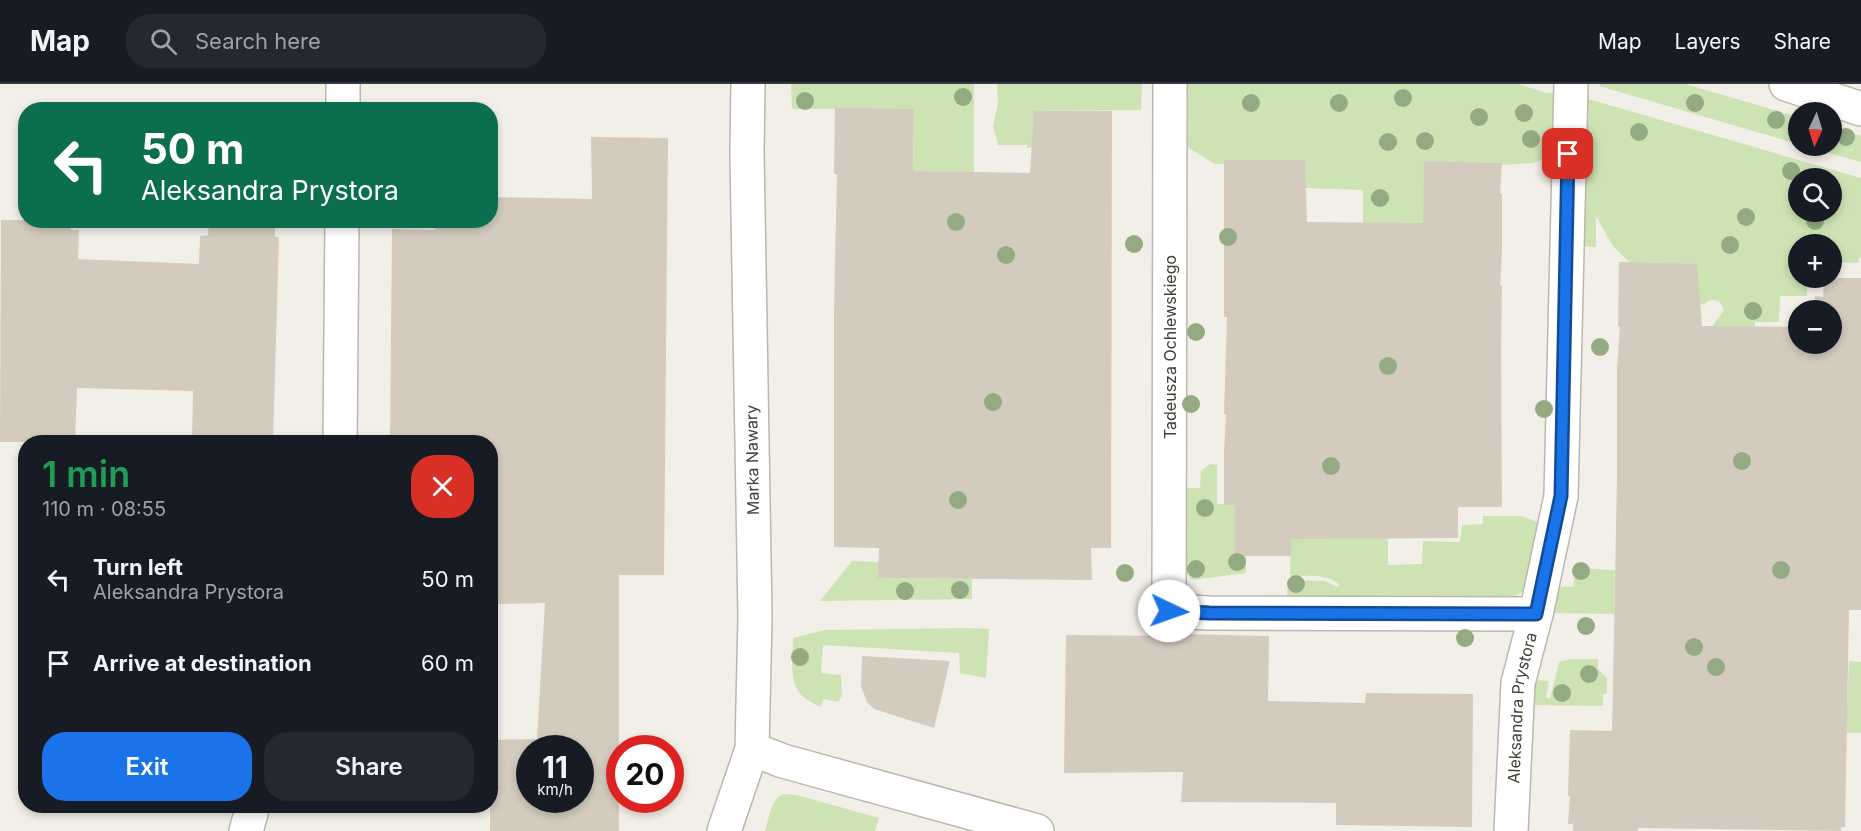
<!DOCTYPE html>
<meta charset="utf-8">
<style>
:root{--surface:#171b24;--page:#242831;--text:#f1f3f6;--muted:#9ea1a6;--line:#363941;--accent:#1a73e8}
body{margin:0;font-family:Inter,sans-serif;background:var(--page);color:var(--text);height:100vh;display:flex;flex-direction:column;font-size:22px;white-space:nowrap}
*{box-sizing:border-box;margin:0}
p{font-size:20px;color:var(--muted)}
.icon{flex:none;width:33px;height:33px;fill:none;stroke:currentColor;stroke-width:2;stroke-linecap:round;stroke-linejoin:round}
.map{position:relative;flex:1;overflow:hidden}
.side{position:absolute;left:18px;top:351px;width:480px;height:378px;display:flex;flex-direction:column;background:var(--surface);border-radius:24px;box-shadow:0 3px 9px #0003}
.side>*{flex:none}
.guide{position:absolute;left:18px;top:18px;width:480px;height:126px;border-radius:24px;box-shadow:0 3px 9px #0003;background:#0b6e4f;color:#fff;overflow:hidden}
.needle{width:39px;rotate:184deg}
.controls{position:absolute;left:1788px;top:18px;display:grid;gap:12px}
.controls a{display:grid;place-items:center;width:54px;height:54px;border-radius:50%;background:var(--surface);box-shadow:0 3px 9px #0003;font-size:30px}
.speed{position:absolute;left:516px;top:651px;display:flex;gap:12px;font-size:30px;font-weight:700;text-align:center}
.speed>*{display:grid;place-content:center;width:78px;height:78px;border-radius:50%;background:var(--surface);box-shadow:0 3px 9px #0003;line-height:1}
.speed small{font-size:15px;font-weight:400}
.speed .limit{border:9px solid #d22;background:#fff;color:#111}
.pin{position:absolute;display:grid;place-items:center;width:51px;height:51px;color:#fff;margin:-26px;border-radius:12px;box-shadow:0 3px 9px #0006}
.me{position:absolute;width:66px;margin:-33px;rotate:93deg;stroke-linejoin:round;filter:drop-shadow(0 0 4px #0008)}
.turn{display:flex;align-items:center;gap:21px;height:126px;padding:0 24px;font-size:27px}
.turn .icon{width:78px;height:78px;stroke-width:2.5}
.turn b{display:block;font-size:42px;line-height:51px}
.round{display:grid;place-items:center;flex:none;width:63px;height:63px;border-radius:24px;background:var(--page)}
.summary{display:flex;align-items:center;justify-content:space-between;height:102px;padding:0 24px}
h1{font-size:36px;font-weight:600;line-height:45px;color:#1e9e55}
.button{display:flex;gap:12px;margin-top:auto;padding:12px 24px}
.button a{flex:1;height:69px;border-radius:24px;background:var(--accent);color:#fff;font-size:24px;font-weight:600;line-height:69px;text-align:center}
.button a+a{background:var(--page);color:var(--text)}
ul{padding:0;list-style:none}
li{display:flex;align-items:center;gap:18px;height:84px;padding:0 24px}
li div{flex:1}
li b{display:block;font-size:22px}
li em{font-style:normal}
header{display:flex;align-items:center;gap:36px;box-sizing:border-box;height:84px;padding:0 30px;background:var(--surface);border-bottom:2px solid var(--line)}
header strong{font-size:28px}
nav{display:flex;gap:33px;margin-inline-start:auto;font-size:21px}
.search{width:420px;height:54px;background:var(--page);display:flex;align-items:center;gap:15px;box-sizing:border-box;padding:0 21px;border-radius:24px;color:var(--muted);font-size:22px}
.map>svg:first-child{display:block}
</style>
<header>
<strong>Map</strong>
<div class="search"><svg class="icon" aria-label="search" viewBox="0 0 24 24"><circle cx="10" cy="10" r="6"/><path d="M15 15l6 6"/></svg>Search here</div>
<nav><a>Map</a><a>Layers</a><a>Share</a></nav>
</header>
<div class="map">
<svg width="1861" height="747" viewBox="0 0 1861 747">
<rect width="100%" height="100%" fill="#f2efe8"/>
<g fill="#cde3b4" fill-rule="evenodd">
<path d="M791 0H974V88L913 87 914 25H792Z"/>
<path d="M997 0H1142L1141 26 1034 27V63L1027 64V61H998L993 42 998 19Z"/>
<path d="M1187 0H1519L1546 9H1554V72L1533 79 1502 81 1501 79 1425 77 1423 140 1363 139V106L1304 104V76H1226L1225 80H1215L1187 63Z"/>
<path d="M1600 0H1686L1798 33V60L1599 2Z"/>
<path d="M1585 14 1861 94V173L1859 174 1858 179 1832 178V160H1798V194H1807V212H1780L1779 238H1755V243H1712L1724 226 1720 218C1714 215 1709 215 1704 221L1630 179 1613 162 1596 132V163L1581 162ZM1798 94H1832V128H1798Z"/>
<path d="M1832 43 1861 52V78L1805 62H1832Z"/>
<path d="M1210 380 1217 381V420L1235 421V472H1246V489L1192 496 1186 488V404H1200L1201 387Z"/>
<path d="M1483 432H1522L1540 439C1537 454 1533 497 1523 507 1518 512 1511 513 1506 515L1287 516 1288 496 1325 497 1337 503 1340 501C1327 489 1307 492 1290 492L1291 453 1388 454V481L1422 480 1423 457 1460 458 1462 441 1483 440Z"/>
<path d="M852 477 879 478 878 494 972 495V515L820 517Z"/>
<path d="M1576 484 1615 486 1614 530 1551 529 1558 502 1573 503Z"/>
<path d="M965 544 989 545 986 594 960 589 959 569 823 561 821 589 841 591 842 612 838 618 824 615 820 623C815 620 808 617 804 613 788 601 793 572 793 554L825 546Z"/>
<path d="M1570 575H1598V585L1607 594V610H1603V622L1533 621 1534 596 1549 597 1546 613 1550 615 1559 578Z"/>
<path d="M1849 577 1861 578V649H1846Z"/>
<path d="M785 710 797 711 879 734 875 747H765C769 735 771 713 785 710Z"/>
</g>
<g fill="#d3cbbe" fill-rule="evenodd">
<path d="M835 24 914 25 913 87 974 88 1030 89 1034 27H1112L1111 464H1091L1092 496 878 494 879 464 834 463V225L837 90H834Z"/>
<path d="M591 53 668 54 664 491H619V747H490V656L537 655 545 519 490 520V358H390L392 145 435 146 436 136H490V113L592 115ZM530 664H580V716H530Z"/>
<path d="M1224 76H1305L1307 138 1423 139 1424 77 1502 79 1500 109H1502V168L1500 201 1502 202 1501 266 1502 423H1458V454L1291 455V472H1235V421H1224V367L1226 330H1224L1227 233H1224Z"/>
<path d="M1 136H71V146H79L78 175 199 180 200 152 208 151 209 136H275V153H279L273 358H192L193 307 77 304 75 358H0Z"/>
<path d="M1619 178 1697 180 1702 242 1798 243V260H1832V226H1814L1815 212 1823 213 1824 194H1861V526H1849L1845 743H1841V747L1638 744V747H1573V740H1568L1570 712H1568L1570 646 1612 647 1617 395V284L1620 243H1618Z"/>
<path d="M1180 550 1269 552 1268 617 1365 619 1366 609 1473 610 1472 743 1336 741V719L1181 718 1183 688 1064 689 1066 551 1180 552Z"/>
<path d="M862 572 950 577 934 644 874 625 867 618 861 602Z"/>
</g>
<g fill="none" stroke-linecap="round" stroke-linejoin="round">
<defs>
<g id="minor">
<path d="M1170 0 1169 527 1209 529 1536 530"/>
<path d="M1786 0 1861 25"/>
<path d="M343 26V0"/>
<path d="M340 358 342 136"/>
<path d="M752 665 783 677 1037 747"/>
<path d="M246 747 253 722"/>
<path d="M724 747 752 665 755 533 747 68 748 0"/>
<path id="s1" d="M1511 747 1518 599 1536 530 1561 412 1571 0"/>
</g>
</defs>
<use href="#minor" stroke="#bdb7ab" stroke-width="36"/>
<use href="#minor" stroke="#fff" stroke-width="33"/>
</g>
<g fill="#94aa83">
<circle cx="963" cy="13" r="9"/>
<circle cx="1403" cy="14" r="9"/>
<circle cx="805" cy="17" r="9"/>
<circle cx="1251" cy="19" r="9"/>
<circle cx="1339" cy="19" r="9"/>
<circle cx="1695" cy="19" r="9"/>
<circle cx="1524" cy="29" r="9"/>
<circle cx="1479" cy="33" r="9"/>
<circle cx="1776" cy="36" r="9"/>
<circle cx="1639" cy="48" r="9"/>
<circle cx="1846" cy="53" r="9"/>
<circle cx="1531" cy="55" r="9"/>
<circle cx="1425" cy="57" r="9"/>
<circle cx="1388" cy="58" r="9"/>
<circle cx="1791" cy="87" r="9"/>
<circle cx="1380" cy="114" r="9"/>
<circle cx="1746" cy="133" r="9"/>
<circle cx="1815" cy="137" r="9"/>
<circle cx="956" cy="138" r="9"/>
<circle cx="1228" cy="153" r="9"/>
<circle cx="1134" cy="160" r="9"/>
<circle cx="1730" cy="161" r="9"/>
<circle cx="1006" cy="171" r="9"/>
<circle cx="1753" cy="227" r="9"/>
<circle cx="1196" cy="248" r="9"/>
<circle cx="1600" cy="263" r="9"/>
<circle cx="1388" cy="282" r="9"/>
<circle cx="993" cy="318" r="9"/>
<circle cx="1191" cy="320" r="9"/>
<circle cx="1544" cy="325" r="9"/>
<circle cx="1742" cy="377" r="9"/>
<circle cx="1331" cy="382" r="9"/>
<circle cx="958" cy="416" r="9"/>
<circle cx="1205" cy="424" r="9"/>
<circle cx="1237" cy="478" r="9"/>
<circle cx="1196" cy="485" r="9"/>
<circle cx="1781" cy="486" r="9"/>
<circle cx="1581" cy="487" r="9"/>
<circle cx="1125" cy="489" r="9"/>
<circle cx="1296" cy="500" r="9"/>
<circle cx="960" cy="506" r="9"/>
<circle cx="905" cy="507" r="9"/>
<circle cx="1586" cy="542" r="9"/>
<circle cx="1465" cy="554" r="9"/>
<circle cx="1694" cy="563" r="9"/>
<circle cx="800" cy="573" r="9"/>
<circle cx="1716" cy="583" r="9"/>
<circle cx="1589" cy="590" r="9"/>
<circle cx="1562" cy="609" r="9"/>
</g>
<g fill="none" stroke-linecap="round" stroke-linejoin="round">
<defs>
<path id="route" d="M1169 527 1209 529 1536 530 1561 412 1568 70"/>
</defs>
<use href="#route" stroke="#114b97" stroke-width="15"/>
<use href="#route" stroke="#1a73e8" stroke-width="10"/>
</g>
<g text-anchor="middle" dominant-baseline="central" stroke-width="5" stroke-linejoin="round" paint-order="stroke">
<g font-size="16" fill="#454037" stroke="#fff">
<text transform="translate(1170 263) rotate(-90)">Tadeusza Ochlewskiego</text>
<text transform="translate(752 376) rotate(-91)">Marka Nawary</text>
<text stroke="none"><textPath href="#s1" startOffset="124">Aleksandra Prystora</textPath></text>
</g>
</g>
</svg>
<div class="controls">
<a><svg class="needle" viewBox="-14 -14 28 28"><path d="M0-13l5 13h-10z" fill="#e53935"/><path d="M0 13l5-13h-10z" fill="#9ea1a6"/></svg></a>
<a><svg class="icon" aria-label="search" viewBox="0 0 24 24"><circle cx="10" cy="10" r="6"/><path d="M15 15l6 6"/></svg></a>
<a>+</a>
<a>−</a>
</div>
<div class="speed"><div>11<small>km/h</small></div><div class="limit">20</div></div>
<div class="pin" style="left:1568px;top:70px;background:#d93025"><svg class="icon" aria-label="arrive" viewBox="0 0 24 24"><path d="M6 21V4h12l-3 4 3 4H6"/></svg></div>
<svg class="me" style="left:1169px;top:527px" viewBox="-20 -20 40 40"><circle r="19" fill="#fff"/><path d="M0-13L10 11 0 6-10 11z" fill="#1a73e8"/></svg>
<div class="guide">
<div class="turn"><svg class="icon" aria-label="left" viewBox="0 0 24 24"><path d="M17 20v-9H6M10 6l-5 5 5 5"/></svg><div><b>50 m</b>Aleksandra Prystora</div></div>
</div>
<section class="side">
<div class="summary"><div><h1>1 min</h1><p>110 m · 08:55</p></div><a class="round" style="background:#d93025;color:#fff"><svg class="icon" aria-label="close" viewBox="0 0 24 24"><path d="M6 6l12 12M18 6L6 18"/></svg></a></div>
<ul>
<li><svg class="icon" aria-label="left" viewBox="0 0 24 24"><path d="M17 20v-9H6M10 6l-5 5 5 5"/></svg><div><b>Turn left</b><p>Aleksandra Prystora</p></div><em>50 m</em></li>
<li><svg class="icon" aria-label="arrive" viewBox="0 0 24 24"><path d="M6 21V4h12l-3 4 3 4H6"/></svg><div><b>Arrive at destination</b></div><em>60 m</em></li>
</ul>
<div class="button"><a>Exit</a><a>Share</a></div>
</section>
</div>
